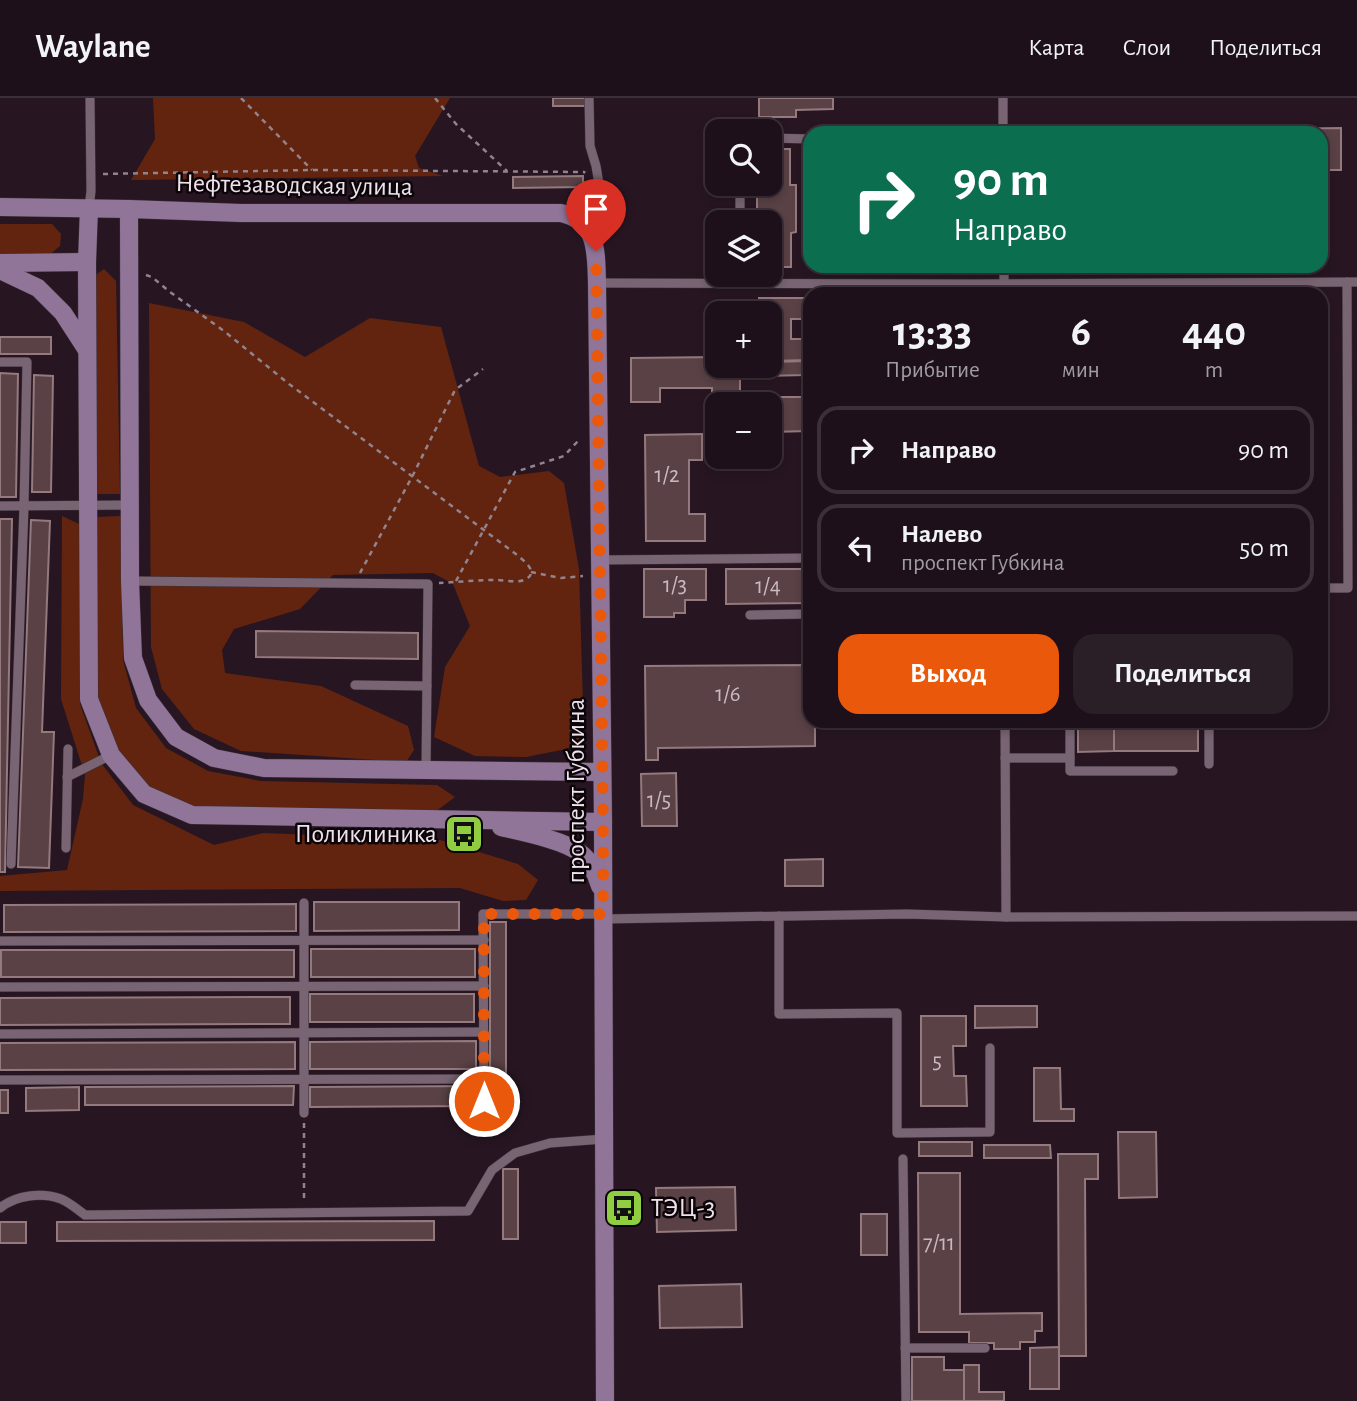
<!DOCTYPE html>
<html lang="ru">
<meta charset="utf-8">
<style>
:root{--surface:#1d101a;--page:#2a1e27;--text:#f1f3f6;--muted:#a09da2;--line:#3b3039;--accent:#ea580c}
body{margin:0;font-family:"Alegreya Sans",sans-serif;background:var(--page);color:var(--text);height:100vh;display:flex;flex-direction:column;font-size:26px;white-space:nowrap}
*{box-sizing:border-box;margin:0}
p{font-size:23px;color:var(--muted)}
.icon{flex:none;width:38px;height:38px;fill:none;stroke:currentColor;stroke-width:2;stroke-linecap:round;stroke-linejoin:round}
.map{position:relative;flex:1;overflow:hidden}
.panel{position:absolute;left:803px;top:189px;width:525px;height:441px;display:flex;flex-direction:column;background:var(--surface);border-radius:21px;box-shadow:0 4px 10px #0003,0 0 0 2px var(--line)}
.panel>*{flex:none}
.top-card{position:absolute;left:803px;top:28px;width:525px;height:147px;border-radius:21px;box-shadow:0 4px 10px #0003,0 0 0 2px var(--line);background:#0b6e4f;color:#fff;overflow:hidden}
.tools{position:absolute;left:705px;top:21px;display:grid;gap:14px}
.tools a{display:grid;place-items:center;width:77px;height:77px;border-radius:14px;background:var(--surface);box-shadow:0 4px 10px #0003,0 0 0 2px var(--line);font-size:35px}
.pin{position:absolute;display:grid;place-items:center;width:60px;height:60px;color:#fff;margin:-72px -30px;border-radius:50% 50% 50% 0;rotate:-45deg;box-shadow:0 0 7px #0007}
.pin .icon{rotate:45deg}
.me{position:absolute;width:77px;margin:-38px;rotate:0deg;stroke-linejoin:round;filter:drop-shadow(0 0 5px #0008)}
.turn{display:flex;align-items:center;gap:24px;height:147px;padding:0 35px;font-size:32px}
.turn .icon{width:91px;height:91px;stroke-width:2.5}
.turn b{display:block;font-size:49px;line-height:60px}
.eta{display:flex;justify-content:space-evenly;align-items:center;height:119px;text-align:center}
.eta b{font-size:42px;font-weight:600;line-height:49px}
.cta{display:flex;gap:14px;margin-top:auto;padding:14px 35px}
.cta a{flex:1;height:80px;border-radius:21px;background:var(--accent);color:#fff;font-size:28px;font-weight:600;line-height:80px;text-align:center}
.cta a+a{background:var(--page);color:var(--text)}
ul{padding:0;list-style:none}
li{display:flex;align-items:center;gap:21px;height:88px;margin:0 14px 10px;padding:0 21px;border:4px solid var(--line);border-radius:21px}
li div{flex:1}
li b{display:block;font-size:26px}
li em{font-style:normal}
header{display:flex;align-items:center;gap:42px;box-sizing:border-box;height:98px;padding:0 35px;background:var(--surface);border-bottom:2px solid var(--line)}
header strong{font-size:33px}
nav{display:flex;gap:38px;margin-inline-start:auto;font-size:24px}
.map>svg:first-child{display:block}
</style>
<header>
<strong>Waylane</strong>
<nav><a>Карта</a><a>Слои</a><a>Поделиться</a></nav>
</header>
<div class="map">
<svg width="1357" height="1303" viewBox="0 0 1357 1303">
<rect width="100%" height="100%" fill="#271622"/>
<g fill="#63240f">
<path d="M153 0H450L415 58 419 70 443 78 131 82 155 41Z"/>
<path d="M0 126H52L61 136 60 148 48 158H0Z"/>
<path d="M104 171 116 183 120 396H96L94 178Z"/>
<path d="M149 205 244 224 305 259 370 220 441 229 479 368 500 379 549 373 564 385 579 471 584 641 566 651 526 659 475 658 434 639 445 569 470 528 453 486 433 475 333 477 300 511 234 531 222 552 225 575 321 588 408 628 414 652 406 664 241 653 194 631 162 591 151 549Z"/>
<path d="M62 418 79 426 80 606 101 665 133 707 214 747 263 735 440 742 518 766 538 782 526 802 503 803 460 790 0 793V778L67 772 83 701 85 677 61 601Z"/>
<path d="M121 418 123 562 136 610 166 650 208 673 261 683 437 687 455 699 435 714 195 709 146 689 118 653 97 601 96 419Z"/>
</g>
<g fill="#594145" stroke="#94797d" stroke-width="2">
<rect x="553" y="0" width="33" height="8"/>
<path d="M759 0H833V11L796 12V19H759Z"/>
<path d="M1341 30V72H1321V35H1265V31Z"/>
<path d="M770 51H790V87H796V134L791 135V169H770V124H757V86H770Z"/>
<path d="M583 78V89L513 90V79Z"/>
<path d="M759 200H806V221H791V241H806L807 262 770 263V215H759Z"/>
<rect x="0" y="239" width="51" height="17"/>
<path d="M718 259V268H740V303H712V290H660V304H631V260Z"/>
<path d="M806 263V277L760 278V268H770V264Z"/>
<path d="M0 275 18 276 16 399H0Z"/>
<path d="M34 277 53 278 51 394H32Z"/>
<path d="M770 299H810V333L770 334Z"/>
<path d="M702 336V362H689V416H705V443H646L645 337Z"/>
<path d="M0 421H12L5 774H0Z"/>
<path d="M31 422 50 423 42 634H54L49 770 18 769Z"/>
<path d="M644 471H706V502H685V515H674V519H644Z"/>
<path d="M726 471H810V505L726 506Z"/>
<path d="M256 533 418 535V561L256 559Z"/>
<path d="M810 567V623H815V648L658 650V662H646L645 568Z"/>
<path d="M1078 623H1114V653L1078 654Z"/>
<rect x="1114" y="623" width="84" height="30"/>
<path d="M676 675 677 728H642L641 676Z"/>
<path d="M823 761V788H785V762Z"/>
<path d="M314 804H459V832L314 833Z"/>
<path d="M296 806V833L4 834V807Z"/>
<rect x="490" y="824" width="16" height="183"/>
<rect x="311" y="851" width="164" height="28"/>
<rect x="1" y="852" width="293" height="27"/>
<rect x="310" y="896" width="164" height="28"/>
<path d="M290 899V926L0 927V900Z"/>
<path d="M975 908H1037V929L975 930Z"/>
<path d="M921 918H966V948H953L954 978H966L967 1008H921Z"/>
<path d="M476 943V971H310V944Z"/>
<path d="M295 944V971L0 972V945Z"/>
<path d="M1034 970H1060L1061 1011H1074V1023H1034Z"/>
<path d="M294 988 293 1007H85V989Z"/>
<path d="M477 988V1008L310 1009V989Z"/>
<path d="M79 989V1012L26 1013V990Z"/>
<rect x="0" y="992" width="8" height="23"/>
<path d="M1118 1034H1156L1157 1099 1119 1100Z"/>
<rect x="919" y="1044" width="53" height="14"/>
<path d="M984 1047H1050L1051 1060H984Z"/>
<path d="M1058 1056H1098V1081H1085L1086 1258H1059Z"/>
<rect x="503" y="1071" width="15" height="70"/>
<path d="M918 1075H960V1216L1042 1215V1233H1035V1244H1020V1251H994V1245H969V1234H919Z"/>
<path d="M735 1089 736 1132 657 1134 656 1090Z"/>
<rect x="861" y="1116" width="26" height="41"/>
<path d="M434 1123V1142L57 1143V1124Z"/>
<rect x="0" y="1124" width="26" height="21"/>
<path d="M741 1186 742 1229 660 1230 659 1188Z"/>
<path d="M1059 1249V1291H1030V1250Z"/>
<path d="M912 1259H944V1272H964V1303H912Z"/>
<path d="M964 1267H979V1294H1004V1303H964Z"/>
</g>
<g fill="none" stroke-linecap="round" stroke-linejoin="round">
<defs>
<g id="lane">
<path d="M1003 0V35"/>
<path d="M770 40 810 41"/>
<path d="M89 110 91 93 90 0"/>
<path d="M740 124V86"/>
<path d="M585 126 594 108 599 86 596 68 590 48 589 0"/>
<path d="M1004 168V196"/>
<path d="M597 185 976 186 1357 184"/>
<path d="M0 264H27L24 408 11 766"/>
<path d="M0 408 130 407"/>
<path d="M600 462 810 460"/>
<path d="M130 483 428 486 426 672"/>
<path d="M1321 490H1348L1347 184"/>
<path d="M750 517 810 516"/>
<path d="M355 587 427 588"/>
<path d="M1005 623 1006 819"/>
<path d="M1070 623V673H1173"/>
<path d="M1209 623V666"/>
<path d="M1005 660H1070"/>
<path d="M67 679 111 657"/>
<path d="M66 750 68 651"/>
<path d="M304 805V1015"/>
<path d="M779 818V916L897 915V1035L990 1034V950"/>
<path d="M603 821 907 816 1006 819 1357 818"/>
<path d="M0 843 484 842"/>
<path d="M0 889 484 888"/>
<path d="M0 936 484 934"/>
<path d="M0 982 484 981"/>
<path d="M484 1003 483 816H603"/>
<path d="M903 1061 906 1303"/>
<path d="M0 1110C16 1097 42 1094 61 1101 69 1104 78 1112 85 1117L468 1113 492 1072 515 1055 550 1045 604 1041"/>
<path d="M905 1250H985"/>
</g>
<g id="secondary">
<path d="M0 109 129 111 241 115H561C598 123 596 154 597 185L603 724 605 1303"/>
<path d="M89 110 87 164 89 601 111 657 144 696 192 717 603 724"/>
<path d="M129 111 130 483 133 560 148 602 176 639 214 660 264 670 602 674"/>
<path d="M0 165 87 164"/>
<path d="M0 172 38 190 63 215 87 252"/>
<path d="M501 729C522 734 564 742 580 755 591 763 596 775 600 788"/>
</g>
</defs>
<use href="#lane" stroke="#3c3038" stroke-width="10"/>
<use href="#secondary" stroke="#3c3038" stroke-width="19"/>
<g stroke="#92848e" stroke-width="2.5" stroke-dasharray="5 5" stroke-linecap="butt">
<path d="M241 0 312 72"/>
<path d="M435 0 456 26 507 73"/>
<path d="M103 76 312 72 584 74 585 75"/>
<path d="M146 177 152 179 170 194 224 233 289 286 517 457C523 462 541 475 524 482 517 485 504 482 496 482 477 482 458 484 439 485"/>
<path d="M531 474 561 480 583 478"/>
<path d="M360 475 413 377 455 292 483 271"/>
<path d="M456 483 515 374 564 358 578 343"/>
<path d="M304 1025V1102"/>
</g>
<use href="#lane" stroke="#786472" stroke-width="9"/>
<use href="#secondary" stroke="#907599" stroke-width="18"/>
</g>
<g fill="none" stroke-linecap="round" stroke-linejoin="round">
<path stroke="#ea580c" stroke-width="12" stroke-dasharray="0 21.6" d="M484 1003V816H603V724L596 153"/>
</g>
<defs>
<symbol id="bus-square" viewBox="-11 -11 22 22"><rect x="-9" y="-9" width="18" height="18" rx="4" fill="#90cd41" stroke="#0b0509"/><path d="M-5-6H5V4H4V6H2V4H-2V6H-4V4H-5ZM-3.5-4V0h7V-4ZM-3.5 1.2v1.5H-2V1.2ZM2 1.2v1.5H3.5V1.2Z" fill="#111"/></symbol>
</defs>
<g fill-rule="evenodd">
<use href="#bus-square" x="442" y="714" width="44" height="44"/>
<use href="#bus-square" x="602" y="1088" width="44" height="44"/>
</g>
<g text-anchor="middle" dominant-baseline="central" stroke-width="5" stroke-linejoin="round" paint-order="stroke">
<g font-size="23" fill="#c9bac1">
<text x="667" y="377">1/2</text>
<text x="675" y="487">1/3</text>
<text x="768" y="488">1/4</text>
<text x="728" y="596">1/6</text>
<text x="659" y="702">1/5</text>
<text x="937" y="963">5</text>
<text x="939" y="1145">7/11</text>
</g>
<g font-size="26" fill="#eee2ea" stroke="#0b0509">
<text transform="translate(294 87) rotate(1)">Нефтезаводская улица</text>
<text transform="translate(576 693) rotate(-90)">проспект Губкина</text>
</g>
<g font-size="26" fill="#eee2ea" stroke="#0b0509" text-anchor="end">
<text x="437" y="736">Поликлиника</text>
<text x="651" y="1110" text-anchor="start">ТЭЦ-3</text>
</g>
</g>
</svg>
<div class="tools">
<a><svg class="icon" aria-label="search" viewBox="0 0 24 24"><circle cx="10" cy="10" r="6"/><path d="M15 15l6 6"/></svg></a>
<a><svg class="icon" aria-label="layers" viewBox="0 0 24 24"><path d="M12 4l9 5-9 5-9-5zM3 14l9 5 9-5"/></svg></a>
<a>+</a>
<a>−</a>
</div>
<div class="pin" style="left:596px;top:153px;background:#d93025"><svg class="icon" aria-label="arrive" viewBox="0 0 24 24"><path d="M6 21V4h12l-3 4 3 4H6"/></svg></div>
<svg class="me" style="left:484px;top:1003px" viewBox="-20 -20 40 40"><circle r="17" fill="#ea580c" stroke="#fff" stroke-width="3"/><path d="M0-11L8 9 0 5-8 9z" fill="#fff"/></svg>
<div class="top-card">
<div class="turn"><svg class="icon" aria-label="right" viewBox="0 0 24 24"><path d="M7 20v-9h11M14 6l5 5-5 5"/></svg><div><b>90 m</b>Направо</div></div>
</div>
<section class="panel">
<div class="eta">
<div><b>13:33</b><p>Прибытие</p></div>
<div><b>6</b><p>мин</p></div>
<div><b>440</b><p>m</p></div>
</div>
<ul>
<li><svg class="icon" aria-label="right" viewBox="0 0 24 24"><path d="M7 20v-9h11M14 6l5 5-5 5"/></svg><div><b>Направо</b></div><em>90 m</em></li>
<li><svg class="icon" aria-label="left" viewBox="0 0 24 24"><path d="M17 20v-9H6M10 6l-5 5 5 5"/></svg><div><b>Налево</b><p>проспект Губкина</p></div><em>50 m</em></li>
</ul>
<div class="cta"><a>Выход</a><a>Поделиться</a></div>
</section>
</div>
